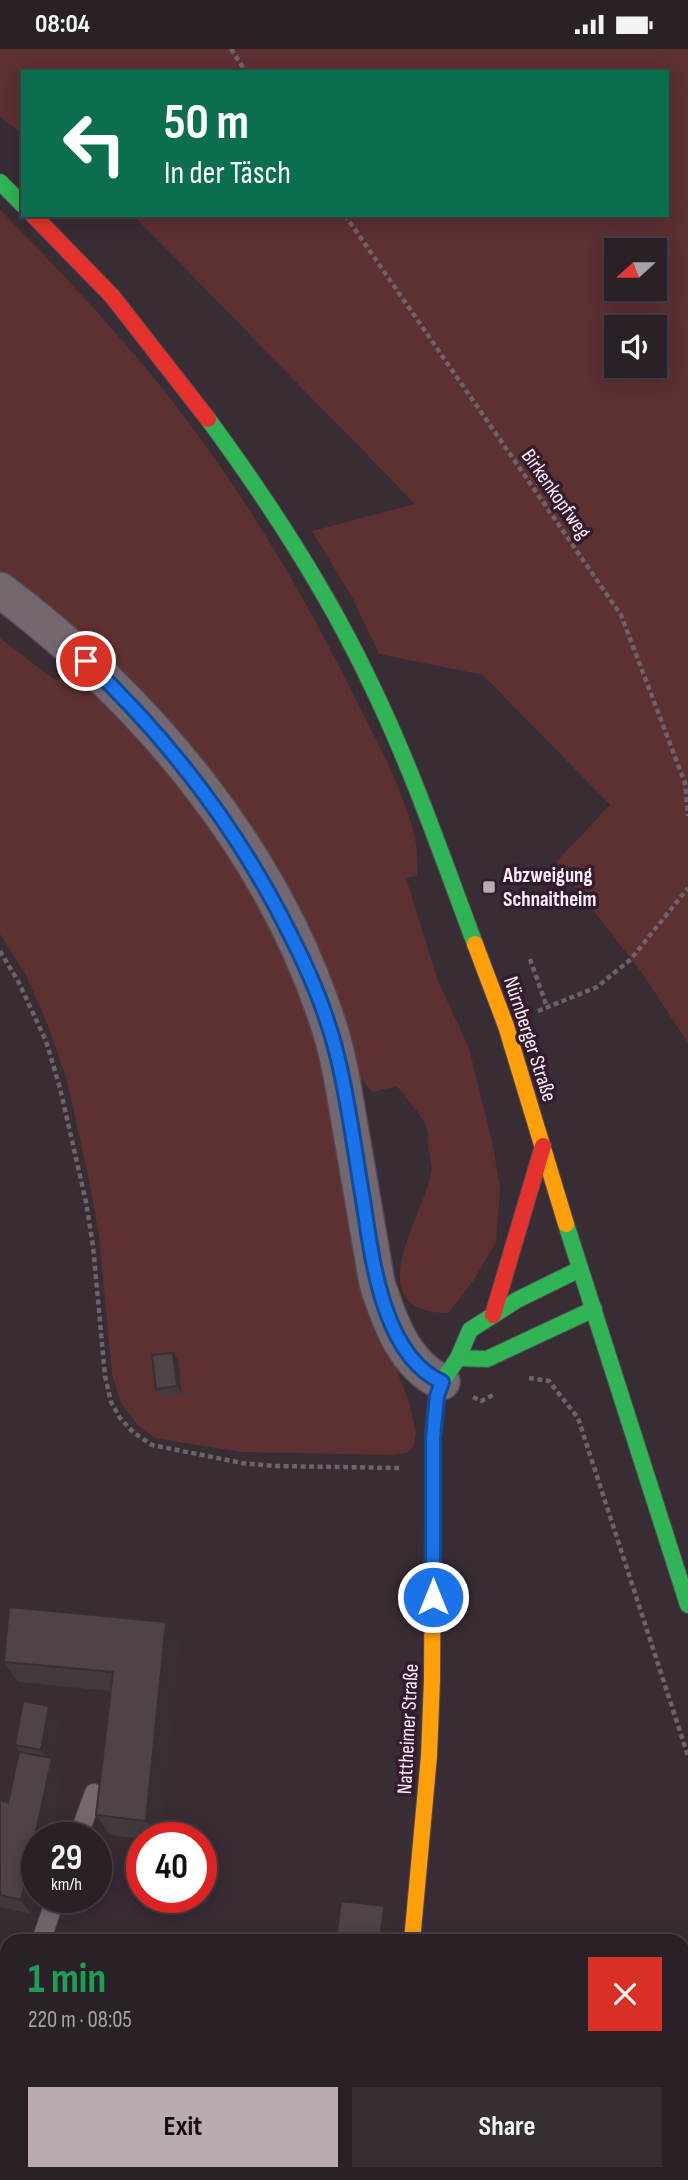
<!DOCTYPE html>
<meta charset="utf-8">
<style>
:root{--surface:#2a2128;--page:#362e34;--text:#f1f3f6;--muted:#a5a3a8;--line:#463e45;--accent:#b9aab4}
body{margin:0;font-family:"Sofia Sans Condensed",sans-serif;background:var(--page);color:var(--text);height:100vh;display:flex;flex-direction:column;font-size:26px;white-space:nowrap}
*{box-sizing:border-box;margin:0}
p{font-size:23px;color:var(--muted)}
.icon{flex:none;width:38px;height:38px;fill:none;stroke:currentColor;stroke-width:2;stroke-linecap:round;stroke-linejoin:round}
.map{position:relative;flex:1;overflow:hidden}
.details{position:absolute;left:0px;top:1885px;width:690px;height:247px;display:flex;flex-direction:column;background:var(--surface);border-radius:21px 21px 0 0;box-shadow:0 4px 18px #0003,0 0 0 2px var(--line)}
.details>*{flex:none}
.guide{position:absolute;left:21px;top:21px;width:648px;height:147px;border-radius:0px;box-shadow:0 4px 18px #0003,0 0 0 2px var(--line);background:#0b6e4f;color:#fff;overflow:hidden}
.needle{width:46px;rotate:249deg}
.buttons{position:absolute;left:604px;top:189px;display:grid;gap:14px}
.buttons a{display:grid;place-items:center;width:63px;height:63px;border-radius:0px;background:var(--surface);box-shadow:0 4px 18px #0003,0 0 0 2px var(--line);font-size:35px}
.speed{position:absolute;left:21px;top:1773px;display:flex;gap:14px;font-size:35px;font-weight:700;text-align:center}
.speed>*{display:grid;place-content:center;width:91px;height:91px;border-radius:50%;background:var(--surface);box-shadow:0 4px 18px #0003,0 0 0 2px var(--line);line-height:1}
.speed small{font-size:18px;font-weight:400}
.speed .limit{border:10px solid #d22;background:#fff;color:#111}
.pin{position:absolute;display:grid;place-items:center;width:60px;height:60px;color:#fff;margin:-30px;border:4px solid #fff;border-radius:50%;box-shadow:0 2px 7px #0007}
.me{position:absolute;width:77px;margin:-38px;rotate:0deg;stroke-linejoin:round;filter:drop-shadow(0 0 5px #0008)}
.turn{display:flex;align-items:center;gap:24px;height:147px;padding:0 28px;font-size:32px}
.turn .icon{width:91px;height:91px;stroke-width:2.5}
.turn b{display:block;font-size:49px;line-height:60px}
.round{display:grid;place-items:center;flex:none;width:74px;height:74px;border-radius:0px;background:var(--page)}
.overview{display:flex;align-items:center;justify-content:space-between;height:119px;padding:0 28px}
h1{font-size:42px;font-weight:700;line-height:52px;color:#1e9e55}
.primary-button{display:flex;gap:14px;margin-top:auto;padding:14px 28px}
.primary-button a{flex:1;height:80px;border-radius:0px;background:var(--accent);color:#111;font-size:28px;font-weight:700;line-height:80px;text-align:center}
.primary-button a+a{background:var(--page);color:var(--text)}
.status{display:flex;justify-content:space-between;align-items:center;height:49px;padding:0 35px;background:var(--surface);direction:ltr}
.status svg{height:19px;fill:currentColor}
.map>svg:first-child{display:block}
</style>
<div class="status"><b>08:04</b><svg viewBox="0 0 49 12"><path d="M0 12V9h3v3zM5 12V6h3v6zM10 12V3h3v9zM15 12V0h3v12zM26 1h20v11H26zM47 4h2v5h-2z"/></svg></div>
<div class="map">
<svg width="688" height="2131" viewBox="0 0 688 2131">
<rect width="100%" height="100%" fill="#382c35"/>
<g fill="#5d3032" fill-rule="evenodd">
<path d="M0 0H688V994L642 924 556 813 610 756 483 626 379 605 352 548 312 482 415 455 133 166H667V23H23V85L0 68ZM654 201V240H616V201ZM654 278V317H616V278Z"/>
<path d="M0 161C50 211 99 263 144 317 229 419 299 534 357 653 378 694 408 750 416 795 418 805 417 816 417 827L406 829 438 932 469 999 493 1096 500 1140 496 1193 474 1231 448 1264C355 1263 424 1167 431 1124 433 1118 430 1110 429 1103 428 1095 429 1084 426 1077 420 1063 406 1050 397 1037L373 1043 353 1021 270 824 0 527Z"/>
<path d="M0 589 55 631 83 624 201 760 270 870 320 986 369 1249 409 1353 416 1383 414 1397 407 1404 392 1406 242 1403 154 1389 137 1375 121 1354 112 1325 99 1187 88 1126 66 1028 47 974 27 928 0 885Z"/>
</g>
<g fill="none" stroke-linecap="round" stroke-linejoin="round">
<defs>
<g id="lane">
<path d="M78 1788 94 1744"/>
<path d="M41 1892 56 1848"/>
<path d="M0 2020 7 1998"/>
</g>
<path id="street" d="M0 541C148 652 276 805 331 984 341 1016 345 1050 351 1083 360 1133 368 1184 377 1234 389 1271 404 1316 442 1333"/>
<g id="fast">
<path d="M0 133 23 156"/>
<path d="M208 370C269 453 326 540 370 633 411 717 442 807 475 895"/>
<path d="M566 1175 688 1556"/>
<path d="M458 1309 487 1310 594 1260"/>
<path d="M433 1463V1389L437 1347 442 1333 458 1309 470 1281 517 1251 580 1220"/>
</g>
<g id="slow">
<path d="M475 895 506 977 566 1175"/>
<path d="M412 1892 429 1707 432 1631 433 1463"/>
</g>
<g id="jam">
<path d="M33 166 112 247 208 370"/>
<path d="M493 1266 543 1097"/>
<path d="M380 2131 381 2124"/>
</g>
</defs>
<use href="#lane" stroke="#544851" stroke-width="20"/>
<use href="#street" stroke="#544851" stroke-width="38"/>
<use href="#fast" stroke="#544851" stroke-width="18"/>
<use href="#slow" stroke="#544851" stroke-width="18"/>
<use href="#jam" stroke="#544851" stroke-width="18"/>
<g stroke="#6d636a" stroke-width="4.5" stroke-dasharray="5 3.5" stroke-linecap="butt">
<path d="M231 0 246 23"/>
<path d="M345 166 621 566 685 734 688 767"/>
<path d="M0 902 19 934 46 992 60 1039 86 1153 93 1197 105 1327 111 1353 120 1369 134 1384 152 1396 242 1414 275 1417 400 1419"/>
<path d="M530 910 547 958"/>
<path d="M538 962 597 938 631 910 688 839"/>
<path d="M529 1329 549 1332 578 1369 688 1707"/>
<path d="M473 1348 481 1352 493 1346"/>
</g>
<use href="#lane" stroke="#746870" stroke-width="18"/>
<use href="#street" stroke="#746870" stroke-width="35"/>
<use href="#fast" stroke="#30b455" stroke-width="16"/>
<use href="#slow" stroke="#ff9f0a" stroke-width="16"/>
<use href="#jam" stroke="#e5322d" stroke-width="16"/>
</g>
<g fill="#433a3f">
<path d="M178 1311 182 1345 161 1347 156 1340Z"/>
<path d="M180 1593 160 1788H142V1790L110 1786 96 1766 110 1642 18 1633 4 1613Z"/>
<path d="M49 1657 59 1672 52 1709 62 1724 48 1788H37L31 1865 0 1858V1751L8 1754 19 1703 15 1696Z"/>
</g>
<g fill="#372f33">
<path d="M173 1304 178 1311 182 1345 177 1337Z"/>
<path d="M166 1573 180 1593 160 1788H157L146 1772Z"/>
<path d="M49 1657 59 1672 52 1709 62 1724 48 1788H37V1840L31 1865 21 1851 51 1715 41 1701Z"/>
<path d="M384 1857 394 1871 392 1892H380Z"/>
</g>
<g fill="#4e4349" stroke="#372f33" stroke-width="2">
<path d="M173 1304 177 1337 156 1340 152 1306Z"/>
<path d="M9 1558 166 1573 146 1772 96 1766 113 1623 4 1613Z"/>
<path d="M23 1652 49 1657 41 1701 15 1696Z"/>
<path d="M19 1703 52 1709 21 1851 0 1846V1751L8 1754Z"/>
<path d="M341 1852 384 1857 380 1892H336Z"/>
</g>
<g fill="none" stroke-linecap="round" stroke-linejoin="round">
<defs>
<path id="route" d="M86 612C171 692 240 783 291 887 311 926 328 967 338 1010 349 1056 355 1104 363 1151 372 1208 382 1306 442 1333L437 1347 433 1389V1548"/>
</defs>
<use href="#route" stroke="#114b97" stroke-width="18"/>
<use href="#route" stroke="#1a73e8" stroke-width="12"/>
</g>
<rect fill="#b9aab4" stroke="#331c2d" stroke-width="2.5" x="482" y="831" width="14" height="14" rx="3.5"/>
<g text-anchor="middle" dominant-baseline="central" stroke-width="7" stroke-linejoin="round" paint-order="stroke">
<g font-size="21" fill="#feeef9" stroke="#331c2d">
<text transform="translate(556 445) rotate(55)">Birkenkopfweg</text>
<text transform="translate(530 990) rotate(72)">Nürnberger Straße</text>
<text transform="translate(408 1680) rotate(-87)">Nattheimer Straße</text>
</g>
<g font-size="21" font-weight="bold" fill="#feeef9" stroke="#331c2d" text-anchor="start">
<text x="503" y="826">Abzweigung<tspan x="503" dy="24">Schnaitheim</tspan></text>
</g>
</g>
</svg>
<div class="buttons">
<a><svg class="needle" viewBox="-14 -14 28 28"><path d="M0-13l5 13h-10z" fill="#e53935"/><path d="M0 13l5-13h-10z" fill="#a5a3a8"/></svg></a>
<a><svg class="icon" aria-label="sound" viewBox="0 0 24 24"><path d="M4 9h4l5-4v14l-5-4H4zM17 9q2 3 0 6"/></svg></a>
</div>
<div class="speed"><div>29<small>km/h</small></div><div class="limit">40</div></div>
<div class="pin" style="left:86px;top:612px;background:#d93025"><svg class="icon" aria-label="arrive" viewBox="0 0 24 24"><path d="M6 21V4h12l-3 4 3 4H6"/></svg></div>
<svg class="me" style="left:433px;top:1548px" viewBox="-20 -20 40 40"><circle r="17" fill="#1a73e8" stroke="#fff" stroke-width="3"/><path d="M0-11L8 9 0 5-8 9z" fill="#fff"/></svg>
<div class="guide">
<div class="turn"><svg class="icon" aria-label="left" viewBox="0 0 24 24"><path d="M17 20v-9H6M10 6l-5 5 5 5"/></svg><div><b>50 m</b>In der Täsch</div></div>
</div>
<section class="details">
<div class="overview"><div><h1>1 min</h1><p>220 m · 08:05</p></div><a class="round" style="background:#d93025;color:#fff"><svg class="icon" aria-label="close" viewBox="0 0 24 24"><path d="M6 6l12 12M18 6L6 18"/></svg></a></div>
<div class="primary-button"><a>Exit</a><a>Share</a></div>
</section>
</div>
